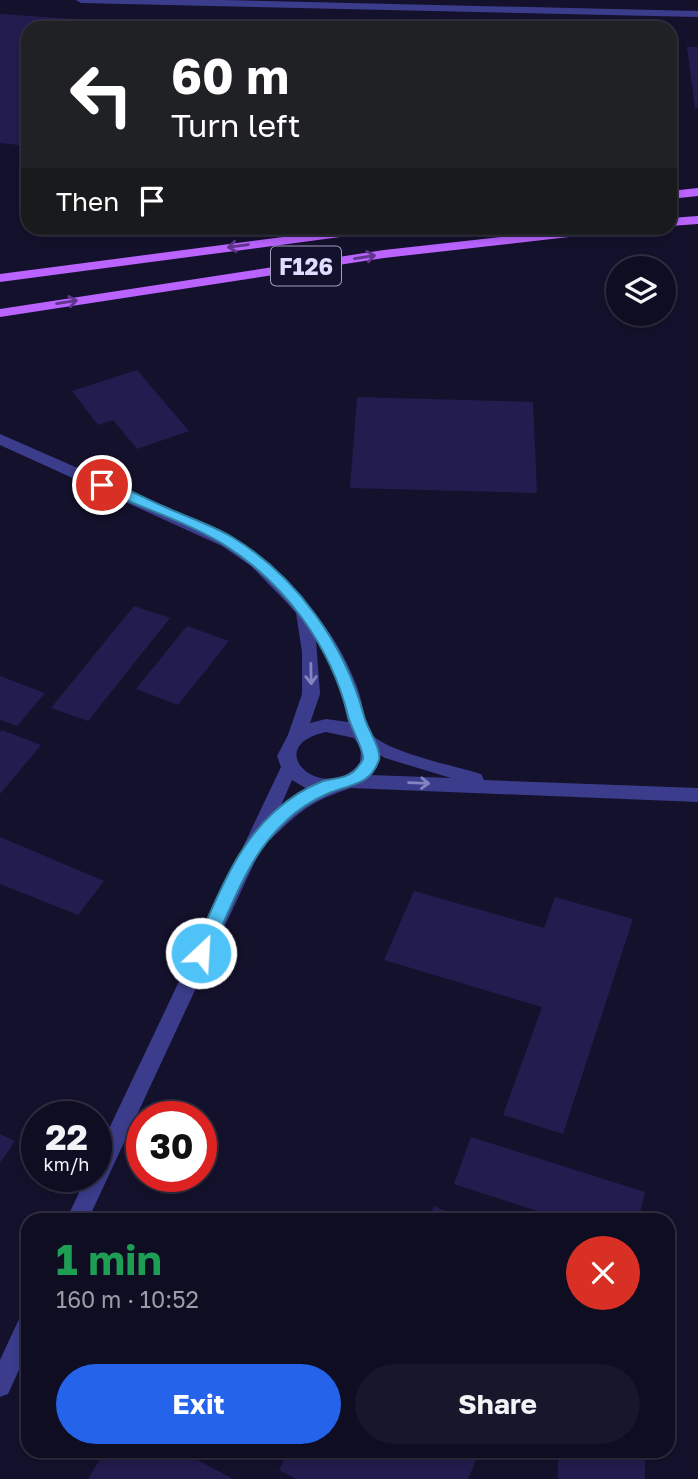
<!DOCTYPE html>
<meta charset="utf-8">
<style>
:root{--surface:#0f0d21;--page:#18162a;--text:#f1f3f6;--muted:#9b9ca5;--line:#2f2d3f;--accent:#2563eb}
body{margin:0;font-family:"Golos Text",sans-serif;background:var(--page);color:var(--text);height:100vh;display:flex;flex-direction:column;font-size:26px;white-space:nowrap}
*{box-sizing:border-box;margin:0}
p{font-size:23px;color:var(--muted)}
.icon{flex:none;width:38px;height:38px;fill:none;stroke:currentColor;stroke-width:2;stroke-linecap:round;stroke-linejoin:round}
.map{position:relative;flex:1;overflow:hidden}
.details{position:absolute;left:21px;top:1213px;width:654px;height:245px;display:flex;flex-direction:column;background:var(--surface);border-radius:21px;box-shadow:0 4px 10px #0003,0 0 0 2px var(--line)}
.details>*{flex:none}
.banner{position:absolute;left:21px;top:21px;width:656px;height:214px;border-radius:21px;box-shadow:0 4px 10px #0003,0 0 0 2px var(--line);background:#202124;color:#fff;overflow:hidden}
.controls{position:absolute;left:606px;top:256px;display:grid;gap:14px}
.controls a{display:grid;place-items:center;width:70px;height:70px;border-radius:50%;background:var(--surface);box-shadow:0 4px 10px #0003,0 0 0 2px var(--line);font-size:35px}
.speed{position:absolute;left:21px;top:1101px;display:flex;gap:14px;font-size:35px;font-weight:700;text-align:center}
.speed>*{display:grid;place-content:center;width:91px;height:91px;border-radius:50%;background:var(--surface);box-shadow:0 4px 10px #0003,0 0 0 2px var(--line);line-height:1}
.speed small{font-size:18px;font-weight:400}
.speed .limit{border:10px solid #d22;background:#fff;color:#111}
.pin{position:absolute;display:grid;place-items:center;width:60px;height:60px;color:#fff;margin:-30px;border:4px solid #fff;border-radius:50%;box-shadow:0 2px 7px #0007}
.me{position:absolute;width:77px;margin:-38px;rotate:25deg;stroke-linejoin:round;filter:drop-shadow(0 0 5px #0008)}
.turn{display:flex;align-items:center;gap:24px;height:147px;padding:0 35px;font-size:32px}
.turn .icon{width:91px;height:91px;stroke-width:2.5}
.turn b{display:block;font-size:49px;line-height:60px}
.then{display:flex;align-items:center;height:66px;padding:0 35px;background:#0003;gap:14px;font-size:26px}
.round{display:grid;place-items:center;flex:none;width:74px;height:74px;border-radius:37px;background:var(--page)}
.head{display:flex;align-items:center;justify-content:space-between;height:119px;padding:0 35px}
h1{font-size:42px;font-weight:700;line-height:52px;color:#1e9e55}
.primary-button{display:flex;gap:14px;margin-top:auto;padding:14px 35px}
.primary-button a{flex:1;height:80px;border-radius:42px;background:var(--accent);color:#fff;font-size:28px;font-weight:700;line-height:80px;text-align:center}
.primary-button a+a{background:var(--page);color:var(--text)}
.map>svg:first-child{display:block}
</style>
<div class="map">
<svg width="698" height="1479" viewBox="0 0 698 1479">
<rect width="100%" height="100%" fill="#14112c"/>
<g fill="#231c4e">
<path d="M0 14 184 26V28H28V146L0 143Z"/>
<path d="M687 47H698V108H695Z"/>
<path d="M137 370 189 431 137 449 113 420 98 425 72 391Z"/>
<path d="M357 397 533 402 537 493 350 488Z"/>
<path d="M134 606 170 618 88 721 51 708Z"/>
<path d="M187 626 229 641 178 705 136 689Z"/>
<path d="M0 676 45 693 17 726 0 720Z"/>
<path d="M2 730 41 745 0 794V732Z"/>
<path d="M0 837 104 881 78 915 0 884Z"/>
<path d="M414 891 544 928 555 897 633 919 563 1134 503 1115 542 1007 384 960Z"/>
<path d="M0 1134 15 1141 0 1163Z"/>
<path d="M471 1137 645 1192 638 1220H565L454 1184Z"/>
<path d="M434 1206 468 1220H428Z"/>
<path d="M105 1451H181L233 1479H88Z"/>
<path d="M289 1451H480L468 1479H297L279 1470Z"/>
<rect x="558" y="1451" width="87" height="28"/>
</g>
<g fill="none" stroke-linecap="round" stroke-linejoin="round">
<g fill="#3b3d8c" fill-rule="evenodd">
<path d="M76 0H224L698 11V17L81 3Z"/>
<path d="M0 434 201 522C268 555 329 613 356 684 362 699 364 715 368 731 386 753 453 765 481 774L484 780 698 788V802L351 788C311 801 300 811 270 840L264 842 88 1220H66L87 1176H96V1156L281 767 277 756 288 735 302 694V652L296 613 287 603 251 566 222 546 0 445ZM316 640 339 682 348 722 326 719 310 723 320 694ZM326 732 354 738 361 748 360 763C324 807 258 747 326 732ZM380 755 385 758 451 778 371 775ZM292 780 307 789 293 796 279 810Z"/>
<path d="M28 1314V1350L8 1394 0 1397V1360L20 1317Z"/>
</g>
<g fill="#ba63ff" fill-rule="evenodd">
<path d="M698 188V196L670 199V191Z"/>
<path d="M698 216V224L670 226V218Z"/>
<path d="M352 228H384L378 232 0 282V274Z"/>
<path d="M583 228H619L613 232 384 258 0 317V309L384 250Z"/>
</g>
</g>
<defs><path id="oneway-shaft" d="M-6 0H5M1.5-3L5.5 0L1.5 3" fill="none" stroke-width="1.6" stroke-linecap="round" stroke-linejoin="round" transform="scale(1.75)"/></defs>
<g stroke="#5f368b">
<use href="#oneway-shaft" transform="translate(238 246) rotate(172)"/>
<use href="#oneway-shaft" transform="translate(365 257) rotate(-9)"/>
<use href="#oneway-shaft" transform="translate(67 302) rotate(-9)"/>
</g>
<g stroke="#8485c0">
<use href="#oneway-shaft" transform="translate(311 674) rotate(89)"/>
<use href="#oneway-shaft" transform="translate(419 783) rotate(2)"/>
</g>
<path fill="#4fc3f7" stroke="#337fa1" stroke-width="2" d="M102 480C123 486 144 498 165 507 187 517 212 525 232 537 297 576 345 645 364 716 367 729 382 749 379 760 370 786 350 784 329 793 313 800 298 809 285 822 245 859 231 911 207 958L201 960 192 953C215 904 233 849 274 812 288 799 305 788 323 781 333 778 345 779 353 772 356 770 361 763 363 759 365 752 350 726 348 716 331 646 284 582 223 544 187 522 135 505 97 488V482Z"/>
<g text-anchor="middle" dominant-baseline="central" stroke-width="7" stroke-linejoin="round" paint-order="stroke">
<rect fill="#14112c" stroke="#a19fc0" stroke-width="2" x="271" y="246.5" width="70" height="39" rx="5"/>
<g font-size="23" font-weight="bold" fill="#dedcff">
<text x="306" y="266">F126</text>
</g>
</g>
</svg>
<div class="controls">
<a><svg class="icon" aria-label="layers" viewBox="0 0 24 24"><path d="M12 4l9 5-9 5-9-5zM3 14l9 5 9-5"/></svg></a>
</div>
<div class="speed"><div>22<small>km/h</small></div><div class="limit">30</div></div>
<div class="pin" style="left:102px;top:485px;background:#d93025"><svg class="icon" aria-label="arrive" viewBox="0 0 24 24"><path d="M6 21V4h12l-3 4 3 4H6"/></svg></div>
<svg class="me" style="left:201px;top:953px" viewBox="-20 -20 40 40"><circle r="17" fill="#4fc3f7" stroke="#fff" stroke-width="3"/><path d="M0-11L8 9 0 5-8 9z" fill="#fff"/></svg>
<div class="banner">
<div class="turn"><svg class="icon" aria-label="left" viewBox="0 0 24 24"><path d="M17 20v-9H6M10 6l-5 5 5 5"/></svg><div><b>60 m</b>Turn left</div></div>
<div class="then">Then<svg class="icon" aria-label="arrive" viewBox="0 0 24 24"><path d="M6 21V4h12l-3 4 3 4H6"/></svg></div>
</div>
<section class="details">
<div class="head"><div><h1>1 min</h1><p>160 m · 10:52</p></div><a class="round" style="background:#d93025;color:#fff"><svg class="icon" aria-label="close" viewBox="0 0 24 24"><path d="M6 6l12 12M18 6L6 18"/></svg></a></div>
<div class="primary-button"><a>Exit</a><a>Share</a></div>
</section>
</div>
